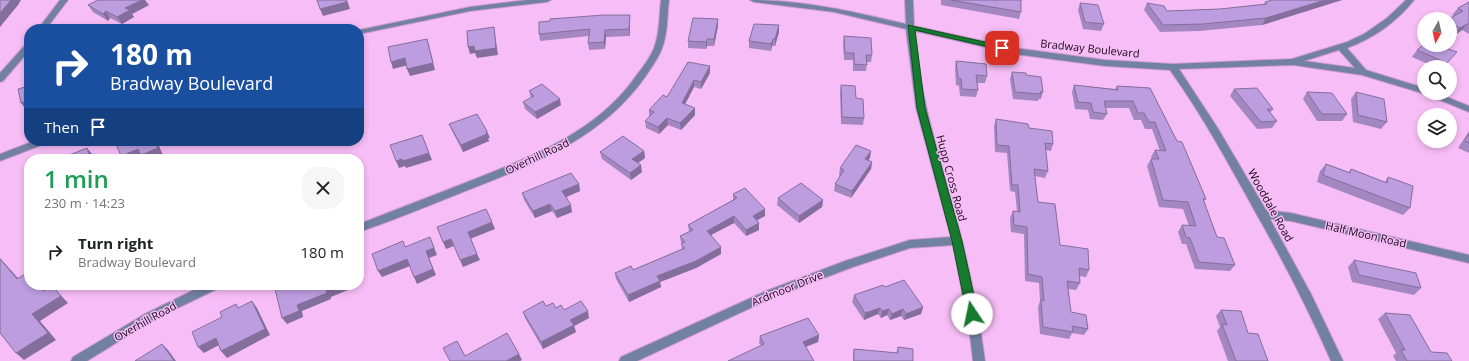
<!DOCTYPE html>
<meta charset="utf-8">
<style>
:root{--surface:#fff;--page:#f6f6f6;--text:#202124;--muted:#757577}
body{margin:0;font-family:"Open Sans",sans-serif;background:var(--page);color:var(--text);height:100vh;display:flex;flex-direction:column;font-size:15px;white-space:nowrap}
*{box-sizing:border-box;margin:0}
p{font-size:13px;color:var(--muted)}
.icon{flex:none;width:22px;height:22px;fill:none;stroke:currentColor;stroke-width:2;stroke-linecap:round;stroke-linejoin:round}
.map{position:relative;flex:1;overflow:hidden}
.details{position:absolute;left:24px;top:154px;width:340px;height:136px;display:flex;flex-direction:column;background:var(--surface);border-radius:16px;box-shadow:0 2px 6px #0003}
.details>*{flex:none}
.banner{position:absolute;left:24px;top:24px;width:340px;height:122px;border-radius:16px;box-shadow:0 2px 6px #0003;background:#1a4fa0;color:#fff;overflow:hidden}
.needle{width:26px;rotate:188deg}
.fabs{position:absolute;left:1417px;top:12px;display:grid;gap:8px}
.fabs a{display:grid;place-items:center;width:40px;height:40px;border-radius:50%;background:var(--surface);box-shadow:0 2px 6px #0003;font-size:20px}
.pin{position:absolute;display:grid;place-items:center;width:34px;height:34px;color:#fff;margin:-17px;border-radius:8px;box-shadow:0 2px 6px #0006}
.me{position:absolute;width:44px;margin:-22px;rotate:349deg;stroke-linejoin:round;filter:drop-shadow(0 0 3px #0008)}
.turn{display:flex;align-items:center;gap:14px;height:84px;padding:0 20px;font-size:18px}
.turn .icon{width:52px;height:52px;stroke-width:2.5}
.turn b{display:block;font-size:28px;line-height:34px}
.then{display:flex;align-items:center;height:38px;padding:0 20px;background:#0003;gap:8px;font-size:15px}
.round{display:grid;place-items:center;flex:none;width:42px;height:42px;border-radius:16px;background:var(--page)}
.headline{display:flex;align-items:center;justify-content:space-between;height:68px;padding:0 20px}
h1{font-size:24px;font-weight:600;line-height:30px;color:#1e9e55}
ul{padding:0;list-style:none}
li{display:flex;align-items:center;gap:12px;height:60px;padding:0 20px}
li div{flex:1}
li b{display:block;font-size:15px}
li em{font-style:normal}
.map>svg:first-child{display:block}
</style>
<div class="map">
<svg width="1469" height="361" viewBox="0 0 1469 361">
<rect width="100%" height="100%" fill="#f7bdf6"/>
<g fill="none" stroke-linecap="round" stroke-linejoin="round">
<defs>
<g id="minor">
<path d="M60 0H68L46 29H38Z"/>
<path d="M527 0H551L547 2 470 11 359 34V30L470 7Z"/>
<path d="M661 0H669C667 17 668 35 661 51 657 60 651 68 645 77 600 141 529 166 458 194 425 207 392 221 359 232V224C398 209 437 194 475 179 535 155 598 131 636 76 643 67 650 58 654 48 660 33 659 16 661 0Z"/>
<path d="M750 0C803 0 855 12 906 24L905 0H913L914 26 1015 48 1105 60 1173 64 1292 59 1347 42 1364 34 1387 18 1406 0H1414C1397 22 1372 39 1347 48L1366 70 1424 88V93H1437L1469 106V112L1425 94 1362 75 1293 65 1179 69 1217 127 1266 210 1291 213 1469 255V263L1291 221 1270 219 1311 294 1343 361H1331C1309 311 1284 262 1257 215 1230 166 1203 116 1170 70L1105 66 1015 54 915 31C919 103 945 171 962 241 972 281 980 321 985 361H973L969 327 953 245 910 248 853 267 774 297 637 361H619L621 357 766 291 845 261 910 240 951 237 916 108 906 29 834 12 754 2ZM1339 50 1355 68 1304 61Z"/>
<path d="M29 43V51L3 81 0 82V73L26 44Z"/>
<path d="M34 141H49L47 143 0 161V154Z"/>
<path d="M204 285H221L219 288 153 320 87 361H71L73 357 145 314Z"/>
</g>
</defs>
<use href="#minor" stroke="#cf9ccf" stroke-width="2"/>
<use href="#minor" fill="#7381a0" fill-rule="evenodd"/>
</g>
<g fill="#a387c0">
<path d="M941 0H1021V12L1019 19 941 5Z"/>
<path d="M1342 0 1262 25 1199 31 1160 32 1144 10 1147 3 1167 11 1220 9 1264 4 1265 2Z"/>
<path d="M1469 2V34L1462 30 1455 35 1450 32V19L1454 16 1452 15 1458 8Z"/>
<path d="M1080 3 1104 24 1101 31 1083 29 1078 10Z"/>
<path d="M88 5H149L132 14 134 17 122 24 110 18 108 21 93 12Z"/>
<path d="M630 22V36L606 37 605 49 589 50 588 43 589 36 540 41 539 34Z"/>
<path d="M779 25V32L775 46H772L771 51 749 48V41Z"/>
<path d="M718 26 714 46H707L706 49 688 48V41Z"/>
<path d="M844 36 872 55 871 62H867L866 71H853V60H844L843 43Z"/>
<path d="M1417 50 1457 52 1443 67H1435L1412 57Z"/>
<path d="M956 61 987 76 985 83H977L978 90 976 97 960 96 959 86 956 85 955 68Z"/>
<path d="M710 66V73L701 89 694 87 685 104 695 115 681 130 668 125 659 134 646 128 645 121 649 117V110Z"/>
<path d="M1012 72 1026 75 1043 92 1041 99H1039L1038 101 1013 99 1010 79Z"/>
<path d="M841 85 856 98 864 118 863 125 841 124 840 92Z"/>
<path d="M1074 85 1115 89 1117 86 1150 88 1206 199 1204 201 1217 237 1235 265 1230 271 1195 269 1186 244H1182L1178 232 1182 225 1189 226 1183 209 1159 207 1147 166 1151 159H1152L1151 157 1155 150 1160 151 1152 129H1145L1141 120H1134L1129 108H1105L1107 114 1103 120 1090 119 1088 110 1075 109 1072 92Z"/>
<path d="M1234 89 1273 109 1270 113 1277 121 1272 128 1257 129 1230 96Z"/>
<path d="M529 91 561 105 537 119 525 109 523 102 531 98Z"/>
<path d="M1307 92 1347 114 1342 121H1317L1303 99Z"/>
<path d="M1356 92 1387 122 1381 129 1353 122 1351 99Z"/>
<path d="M996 119 1029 128 1053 144 1051 151 1046 150 1048 171 1045 178 1035 176 1038 202 1060 245 1089 270 1086 277 1079 276 1080 283 1076 290 1068 289 1071 312 1088 329 1084 335 1072 333 1069 339 1040 334 1038 307 1040 301 1039 283 1025 281 1024 234 1011 232 1010 218 1013 211H1017L1015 192 1010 191 1007 153 995 152 994 126Z"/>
<path d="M449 124 490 138H488L489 141 463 152 452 131Z"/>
<path d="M1469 131V153L1458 148Z"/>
<path d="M644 151 645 158 638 163 642 172 631 180 602 159 600 152Z"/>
<path d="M870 158 868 160 872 162 871 169 851 198 834 191 835 184 840 176 839 175 840 168Z"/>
<path d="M1326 164 1349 172 1351 169 1385 182 1388 177 1410 208 1403 215 1317 182 1320 171Z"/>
<path d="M579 184 580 191 566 197 572 212 557 218 552 211 535 218 524 200 522 193Z"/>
<path d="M733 194 765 216 757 220 759 223V230L746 236 734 223 711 235 721 254 696 268 660 282 661 287 629 302 616 279 615 273 633 270 682 249 680 236 689 232 688 225 733 200Z"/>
<path d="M778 198 823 200 822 207 799 223 777 205Z"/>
<path d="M1354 260 1421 288 1414 295 1352 282 1348 267Z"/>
<path d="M885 287 923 307 921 314 904 320 901 316 890 320 887 315 881 318 878 314 864 320 852 302 854 295Z"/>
<path d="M546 306 556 308 589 318 574 326 576 332 543 349 525 318 523 312Z"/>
<path d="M1221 310 1268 361H1228L1217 331 1220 327 1216 316Z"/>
<path d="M1385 313 1431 352 1452 361H1396L1393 356 1396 353 1378 319Z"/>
<path d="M819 335 818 342 806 347 761 345 759 343 760 336Z"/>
<path d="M898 347 913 361H853V355L854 349 896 353Z"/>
</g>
<g fill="#846e9c">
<path d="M11 0H21L18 5 0 27V13Z"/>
<path d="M142 0H145L149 5 132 14 134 17 122 24 117 17 125 8Z"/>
<path d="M346 0H347L350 9 323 16 320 9Z"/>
<path d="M1325 0H1342L1262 25 1266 18Z"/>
<path d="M106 11 110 18 108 21 103 14Z"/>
<path d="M630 15V36L629 29Z"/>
<path d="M718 19V26L714 46V39Z"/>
<path d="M1467 24 1462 30 1455 35 1460 28Z"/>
<path d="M779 25V32L775 46V39Z"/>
<path d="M494 27 498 55 477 58 475 53 470 54 468 47Z"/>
<path d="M605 30 606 37 605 49 604 42Z"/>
<path d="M427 39 429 46 435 70 410 76 407 69Z"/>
<path d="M707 39V46L706 49V42Z"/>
<path d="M773 39 772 46 771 51V44Z"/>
<path d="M405 58 408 65 393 69 391 62Z"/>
<path d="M710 66V73L701 89V82Z"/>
<path d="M694 80V87L682 110V103Z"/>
<path d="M560 99 561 105 537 119 535 112Z"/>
<path d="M24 102 29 108V113L21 103Z"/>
<path d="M695 108V115L681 130 680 123Z"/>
<path d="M667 118 668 125 659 134 658 127Z"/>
<path d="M487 131 490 138H488L489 141 463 152 461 145Z"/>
<path d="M422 135 432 160 406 168 405 166 399 168 396 161Z"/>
<path d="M155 141H171L159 146 163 155 154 159H144L142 157 136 159H123L121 156 138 149Z"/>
<path d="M87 148 93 155 94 159H90Z"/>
<path d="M644 151 645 158 633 166 632 159Z"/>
<path d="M871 151 870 158 864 166 865 159Z"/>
<path d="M872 162 871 169 851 198 852 191Z"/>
<path d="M641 165 642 172 631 180 630 173Z"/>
<path d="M579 184 580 191 564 198 562 191Z"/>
<path d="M823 200 822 207 799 223V216Z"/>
<path d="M550 204 552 211 535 218 533 211Z"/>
<path d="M571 205 572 212 557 218 555 211Z"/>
<path d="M765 209V216L752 223 753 216Z"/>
<path d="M734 216V223L707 237V231Z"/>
<path d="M492 222 495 229 470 239 468 232Z"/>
<path d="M759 223V230L746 236V230Z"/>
<path d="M430 237 437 255 429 258 436 275 417 284 414 277 426 251Z"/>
<path d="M451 239 454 246 446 249 443 242Z"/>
<path d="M721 247V254L696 268 660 282 661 287 629 302 628 295 657 276Z"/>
<path d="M477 254 480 260 463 267 460 260Z"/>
<path d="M0 258 25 286 17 279 0 259Z"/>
<path d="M407 259 410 266 382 277 378 271Z"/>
<path d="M339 285H346L348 290 331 297V299L302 311 303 317 287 324 282 318 297 305 326 290Z"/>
<path d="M52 286 68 303 40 321 56 340 24 360 16 353 32 314Z"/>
<path d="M252 301 257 308 270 335 227 358 221 351Z"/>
<path d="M923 307 921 314 904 320 906 314Z"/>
<path d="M880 308 878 314 864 320 865 313Z"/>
<path d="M889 309 887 315 881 318 882 311Z"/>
<path d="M903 309 901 316 890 320 892 314Z"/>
<path d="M588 311 589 318 574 326 576 332 543 349 541 342 570 320Z"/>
<path d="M819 335 818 342 802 348 803 342Z"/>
<path d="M216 338 221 344 204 353 198 347Z"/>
<path d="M162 344 168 350 176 361H174Z"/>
<path d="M519 354 522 360 520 361H506Z"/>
</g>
<g fill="#bd9ddf" stroke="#846e9c">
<path d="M0 0H11L0 13Z"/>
<path d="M98 0H142L125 8 130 10 117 17 106 11 103 14 88 5Z"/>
<path d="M317 0H346L347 2 320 9Z"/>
<path d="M951 0H1021V12Z"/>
<path d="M1272 0H1325L1266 18 1203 24 1163 25 1147 3 1164 6 1167 11 1220 9 1267 4 1265 2Z"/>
<path d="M1469 2V24H1467L1460 28 1450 23V19H1449L1463 11 1458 8Z"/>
<path d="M1080 3 1098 5 1104 24 1085 22Z"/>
<path d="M604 15H630L629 29 605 30 604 42 588 43 590 29 539 34V22L550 21V19Z"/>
<path d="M693 18 718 19 714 39H707L706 42 688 41Z"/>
<path d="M754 24 779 25 775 39H773L771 44 749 41Z"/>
<path d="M494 27 496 48 475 51 474 46 468 47 467 31Z"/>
<path d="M844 36 871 38 872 55H866L867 65 854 64V53H845Z"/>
<path d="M427 39 433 63 407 69 405 58 391 62 388 47Z"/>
<path d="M1424 44V45H1437L1457 52 1447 63 1417 50Z"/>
<path d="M956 61 986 64 987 76 976 75 978 90 962 89 961 79 958 78Z"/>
<path d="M688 62 710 66 701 82 694 80 682 103 695 108 680 123 667 118 658 127 645 121 654 112 649 110 663 95 667 97Z"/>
<path d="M1012 72 1026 73V75L1041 77 1043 92H1040L1041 94 1015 92Z"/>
<path d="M542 84 560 99 535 112 523 102 534 96 529 91Z"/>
<path d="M841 85 855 86 856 98 863 99 864 118 842 117Z"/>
<path d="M1074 85 1118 90 1117 86 1150 88 1177 141 1182 142 1206 199H1203L1217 237 1224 238 1235 265 1199 262 1190 238 1186 237 1182 225 1196 226 1188 202 1163 200 1151 159H1159L1155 150 1166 151 1155 122H1149L1144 113H1138L1133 101H1104L1107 114 1093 112 1091 103 1078 102Z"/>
<path d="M29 86V108L25 109 24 102 21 103 18 89Z"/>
<path d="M1257 88 1273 109H1267L1277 121 1261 122 1234 89Z"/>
<path d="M1307 92 1332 93 1347 114H1322Z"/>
<path d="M1356 92 1384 99 1387 122 1358 115Z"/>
<path d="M477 114 487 131H486L487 134 461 145 449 124Z"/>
<path d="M996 119 1028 124 1029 128 1052 131 1053 144 1045 143 1048 171 1034 169 1038 202 1055 204 1060 245 1088 249 1089 270 1079 268 1080 283 1067 281 1071 312 1086 315 1088 329 1072 326 1073 332 1043 327 1041 300 1044 301 1042 277 1028 274 1027 227 1014 225 1013 211 1020 212 1018 185H1012L1009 146 997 145Z"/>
<path d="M1469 134V143L1465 141Z"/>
<path d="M422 135 429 153 403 161 402 159 396 161 390 145Z"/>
<path d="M623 136 644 151 632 159 641 165 630 173 600 152Z"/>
<path d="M124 141H155L158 148 141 155 138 149 121 156 116 144Z"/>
<path d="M856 145 871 151 865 159 872 162 852 191 835 184 844 170 840 168Z"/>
<path d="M87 148 90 159H59Z"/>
<path d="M1326 164 1350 173 1351 169 1387 183 1388 177 1413 186 1410 208 1323 175Z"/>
<path d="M571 173 579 184 562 191 571 205 555 211 550 204 533 211 522 193Z"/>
<path d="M801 183 823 200 799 216 778 198Z"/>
<path d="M745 188 765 209 753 216 759 223 746 230 734 216 707 231 721 247 696 261 657 276 660 281 628 295 615 273 631 266 633 270 685 248 681 244 685 242 680 236 693 230 688 225 737 198 733 194Z"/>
<path d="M486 209 492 222 468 232 477 254 460 260 451 239 443 242 437 227Z"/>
<path d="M430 237 434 248 426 251 433 269 414 277 407 259 378 271 372 254 403 241 405 247Z"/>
<path d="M0 259 17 279 27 273 29 275V285H38L43 291 52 286 61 296 32 314 48 333 16 353 0 333Z"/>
<path d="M1354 260 1416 273 1421 288 1359 275Z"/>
<path d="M904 280 923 307 906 314 903 309 892 314 889 309 882 311 880 308 865 313 854 295 883 285 885 287Z"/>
<path d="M285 285H339L326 290 327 293 297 305 299 311 282 318 275 289Z"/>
<path d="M252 301 265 329 221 351 216 338 198 347 192 332 222 317 220 312 236 304 238 308Z"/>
<path d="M543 301 546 306 553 303 556 308 561 305 564 310 581 301 588 311 570 320 574 325 541 342 523 312Z"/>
<path d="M1221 310 1241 311 1248 333 1258 334 1268 361H1236L1222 324 1227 325Z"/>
<path d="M1385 313 1410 315 1431 352 1447 353 1452 361H1407L1401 350H1405Z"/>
<path d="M808 318 819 335 803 342 814 361H728L764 344 760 336Z"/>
<path d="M507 333 519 354 506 361H450L443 348 457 341 465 356Z"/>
<path d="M162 344 174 361H135Z"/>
<path d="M898 347 913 349V361H854V349L898 353Z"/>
</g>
<path fill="#167b2e" stroke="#0e501e" d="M908 25 1002 46 1005 48 1002 50 915 30 925 108 962 241 978 314 976 317H969L967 314 952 241 917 108Z"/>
<g text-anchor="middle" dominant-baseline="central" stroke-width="3" stroke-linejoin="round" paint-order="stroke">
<g font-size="11" fill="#1a071b" stroke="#f7bdf6">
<text transform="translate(1090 48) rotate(6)">Bradway Boulevard</text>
<text transform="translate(537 156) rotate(-25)">Overhill Road</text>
<text transform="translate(952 178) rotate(75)">Hupp Cross Road</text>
<text transform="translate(1271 205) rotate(61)">Wooddale Road</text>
<text transform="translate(1366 234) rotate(13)">Half Moon Road</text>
<text transform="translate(787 288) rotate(-22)">Ardmoor Drive</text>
<text transform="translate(145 321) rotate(-29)">Overhill Road</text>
</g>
</g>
</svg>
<div class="fabs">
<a><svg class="needle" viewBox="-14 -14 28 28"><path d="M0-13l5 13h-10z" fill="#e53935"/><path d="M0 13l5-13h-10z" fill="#757577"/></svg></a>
<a><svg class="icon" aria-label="search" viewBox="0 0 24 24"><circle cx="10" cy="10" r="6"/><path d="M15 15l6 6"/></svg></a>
<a><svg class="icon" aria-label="layers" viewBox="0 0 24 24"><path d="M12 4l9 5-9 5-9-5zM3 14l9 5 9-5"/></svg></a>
</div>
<div class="pin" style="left:1002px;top:48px;background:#d93025"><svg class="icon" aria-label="arrive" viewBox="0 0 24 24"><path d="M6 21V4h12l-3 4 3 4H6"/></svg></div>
<svg class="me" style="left:972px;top:314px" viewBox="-20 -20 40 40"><circle r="19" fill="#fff"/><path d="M0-13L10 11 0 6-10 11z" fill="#167b2e"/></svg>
<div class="banner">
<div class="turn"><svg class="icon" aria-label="right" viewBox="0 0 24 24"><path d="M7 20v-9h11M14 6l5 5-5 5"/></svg><div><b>180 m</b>Bradway Boulevard</div></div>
<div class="then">Then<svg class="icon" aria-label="arrive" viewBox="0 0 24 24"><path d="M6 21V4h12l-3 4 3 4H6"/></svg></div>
</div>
<section class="details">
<div class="headline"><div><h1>1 min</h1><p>230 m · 14:23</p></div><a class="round"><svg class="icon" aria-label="close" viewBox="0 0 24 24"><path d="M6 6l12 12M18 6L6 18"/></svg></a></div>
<ul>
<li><svg class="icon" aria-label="right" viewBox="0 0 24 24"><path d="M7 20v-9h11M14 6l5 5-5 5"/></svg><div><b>Turn right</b><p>Bradway Boulevard</p></div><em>180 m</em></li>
</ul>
</section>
</div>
